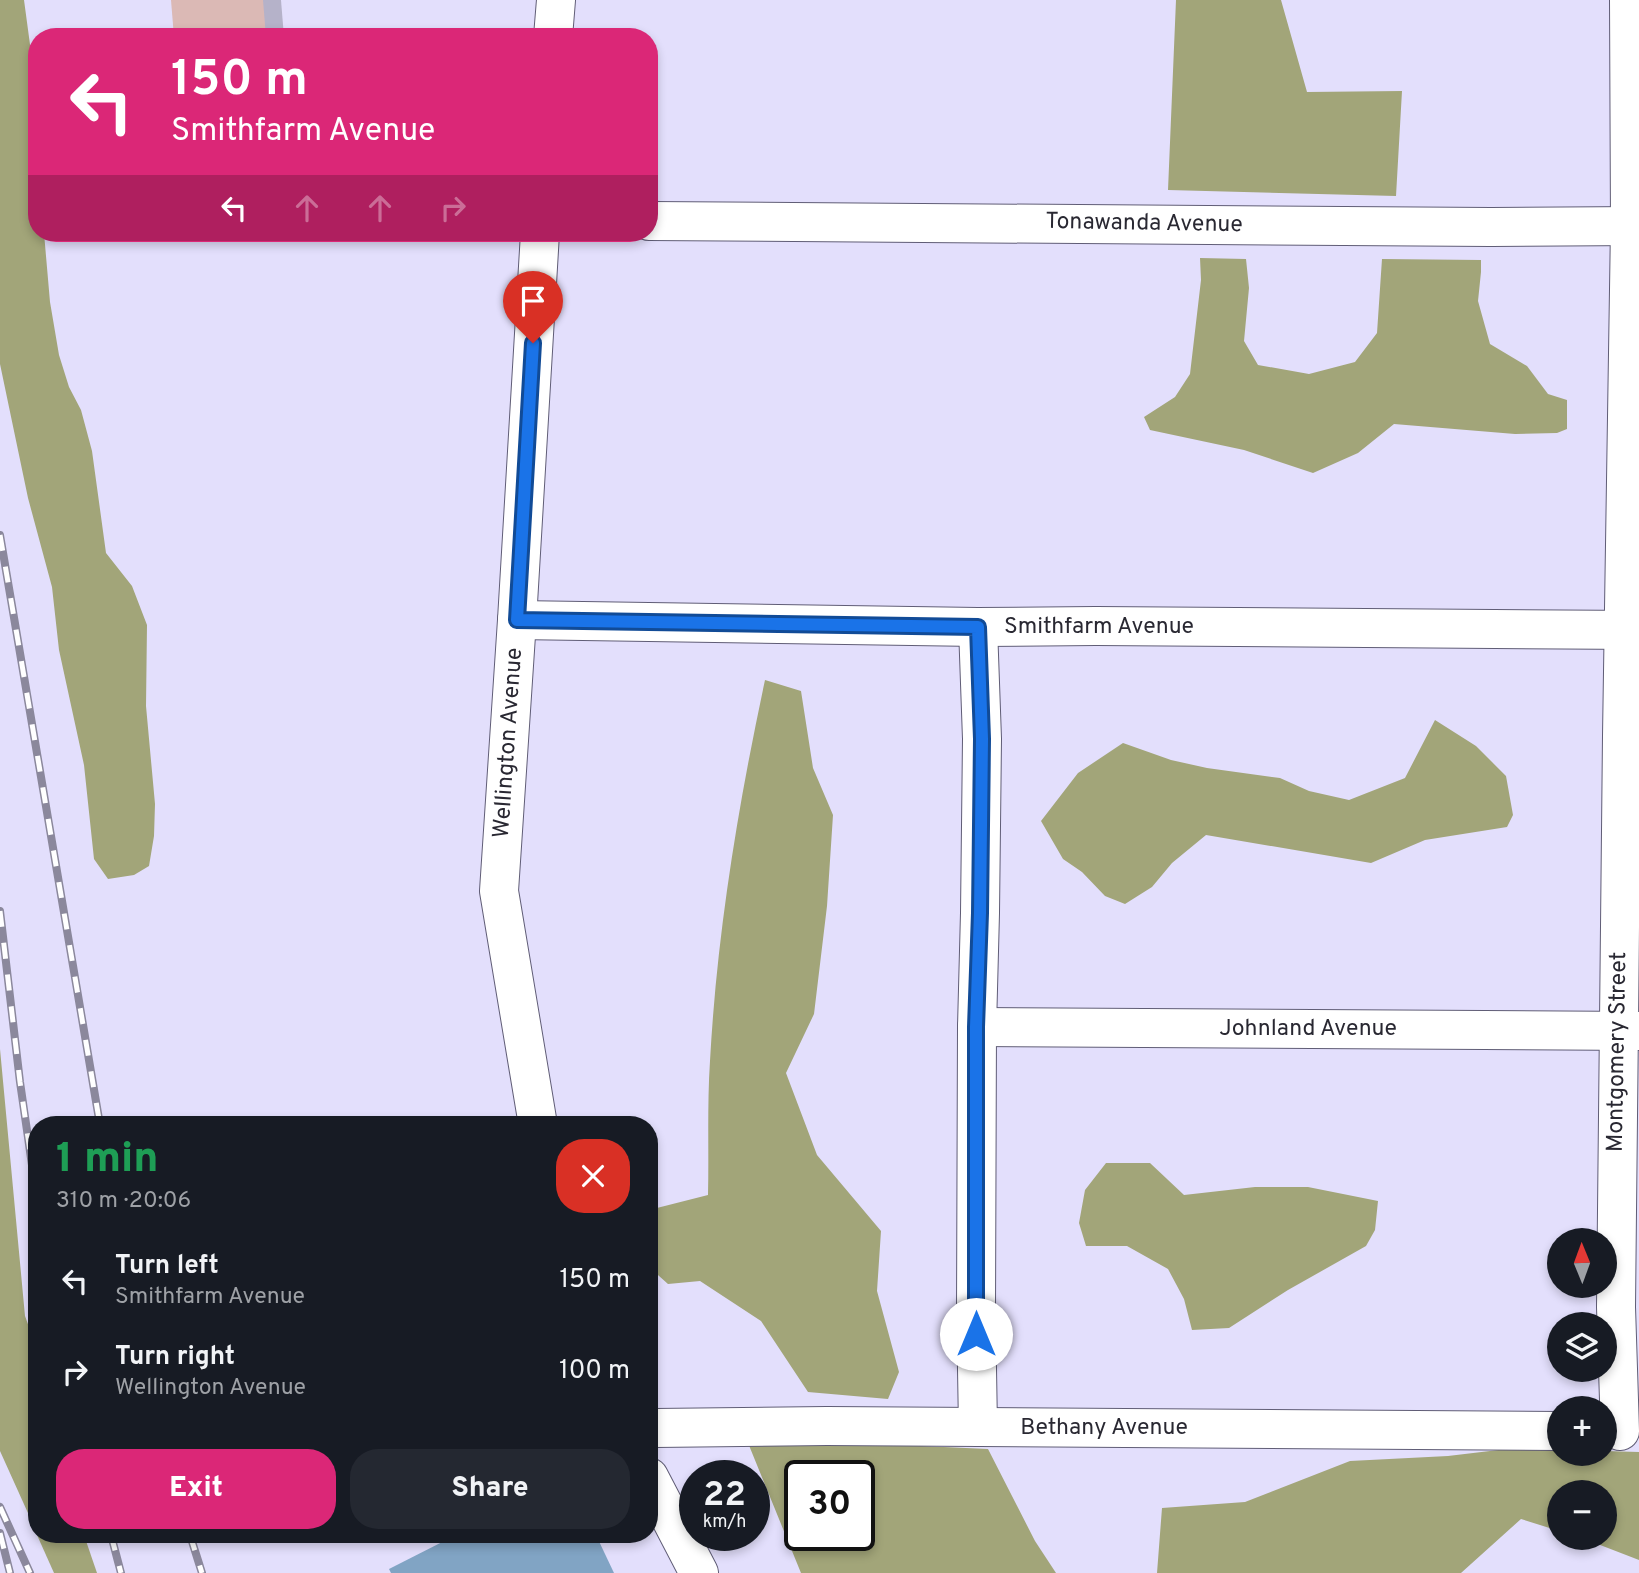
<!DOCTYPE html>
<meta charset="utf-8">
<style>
:root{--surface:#171b24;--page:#242831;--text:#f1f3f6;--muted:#9ea1a6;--accent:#db2777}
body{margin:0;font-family:Overpass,sans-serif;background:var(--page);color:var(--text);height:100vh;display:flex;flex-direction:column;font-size:26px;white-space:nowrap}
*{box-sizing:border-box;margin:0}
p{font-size:23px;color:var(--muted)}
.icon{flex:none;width:38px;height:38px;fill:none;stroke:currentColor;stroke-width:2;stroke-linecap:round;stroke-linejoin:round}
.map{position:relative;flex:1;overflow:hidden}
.panel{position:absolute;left:28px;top:1116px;width:630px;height:427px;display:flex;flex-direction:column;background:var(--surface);border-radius:28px;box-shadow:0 4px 10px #0003}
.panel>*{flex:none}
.guide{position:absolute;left:28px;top:28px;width:630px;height:214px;border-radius:28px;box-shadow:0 4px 10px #0003;background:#db2777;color:#fff;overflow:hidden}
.needle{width:46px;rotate:359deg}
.buttons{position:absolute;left:1547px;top:1228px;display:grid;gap:14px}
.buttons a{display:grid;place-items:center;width:70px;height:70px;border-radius:50%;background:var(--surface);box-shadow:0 4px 10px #0003;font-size:35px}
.speed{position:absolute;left:679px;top:1460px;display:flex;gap:14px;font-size:35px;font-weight:700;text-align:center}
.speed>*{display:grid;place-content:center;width:91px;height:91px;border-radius:50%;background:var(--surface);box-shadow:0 4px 10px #0003;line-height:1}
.speed small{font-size:18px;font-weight:400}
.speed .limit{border:4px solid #111;border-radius:10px;background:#fff;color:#111}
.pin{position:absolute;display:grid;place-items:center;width:60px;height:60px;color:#fff;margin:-72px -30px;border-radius:50% 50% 50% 0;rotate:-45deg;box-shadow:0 0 7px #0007}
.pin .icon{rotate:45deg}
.me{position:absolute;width:77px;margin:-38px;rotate:0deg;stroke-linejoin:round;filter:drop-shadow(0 0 5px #0008)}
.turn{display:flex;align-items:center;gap:24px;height:147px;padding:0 28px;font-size:32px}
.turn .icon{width:91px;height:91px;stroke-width:2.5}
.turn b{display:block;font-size:49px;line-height:60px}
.lanes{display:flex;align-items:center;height:66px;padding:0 28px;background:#0003;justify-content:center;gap:35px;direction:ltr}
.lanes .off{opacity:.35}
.round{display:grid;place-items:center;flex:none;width:74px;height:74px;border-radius:28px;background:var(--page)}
.headline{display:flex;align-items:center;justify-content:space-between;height:119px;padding:0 28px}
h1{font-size:42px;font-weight:800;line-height:52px;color:#1e9e55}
.cta{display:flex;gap:14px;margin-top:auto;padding:14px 28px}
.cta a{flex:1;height:80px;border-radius:28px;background:var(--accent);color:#fff;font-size:28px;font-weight:800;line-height:80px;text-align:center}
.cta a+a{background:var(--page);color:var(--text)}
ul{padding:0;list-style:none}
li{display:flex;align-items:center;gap:21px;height:91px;padding:0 28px}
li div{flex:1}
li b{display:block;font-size:26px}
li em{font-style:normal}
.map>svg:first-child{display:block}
</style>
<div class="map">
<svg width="1639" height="1573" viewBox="0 0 1639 1573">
<rect width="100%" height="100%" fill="#e3dffc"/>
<g fill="#a2a579" fill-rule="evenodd">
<path d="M0 0H24L31 52 37 83V233H44L50 302 59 355 69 387 81 410 92 451 106 553 132 586 147 625 146 706 155 804 154 836 149 866 134 875 108 879 94 859 84 765 59 650 52 587 28 498 0 364Z"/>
<path d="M1176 0H1281L1307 92 1402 91 1396 196 1168 190Z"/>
<path d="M1200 258 1246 259 1249 288 1244 341 1258 365 1309 374 1355 362 1377 333 1382 259 1481 260V272L1478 301 1490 344 1527 366 1548 394 1567 400V429L1557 433 1515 434 1394 424 1358 453 1313 473 1244 450 1150 430 1144 417 1175 397 1190 374 1201 280Z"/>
<path d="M765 680 801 691 813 768 833 815 827 906 814 1014 786 1073 817 1155 881 1231 877 1291 899 1372 888 1399 808 1392 761 1321 700 1281 668 1284 649 1267V1210L708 1195C709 1151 707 1106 710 1061 717 933 738 806 765 680Z"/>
<path d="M1435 720 1476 746 1506 776 1513 815 1507 827 1425 840 1371 863 1206 835 1172 863 1152 887 1125 904 1105 896 1082 872 1063 859 1041 821 1078 773 1123 743 1171 760 1207 768 1280 778 1309 791 1349 800 1405 778Z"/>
<path d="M0 1049 25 1316 37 1349V1533L0 1451Z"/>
<path d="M1106 1163H1150L1184 1195 1255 1187H1308L1378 1201 1375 1230 1366 1246 1288 1290 1229 1328 1192 1330 1184 1299 1168 1269 1127 1246H1086L1079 1223 1085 1190Z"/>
<path d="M746 1438 988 1449 1035 1541 1056 1573H801ZM800 1475H859V1535H800Z"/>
<path d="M1515 1448 1559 1449V1454H1605V1451L1639 1452V1560L1582 1538H1605V1493H1559V1531L1521 1519 1461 1573H1157L1162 1508 1245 1502 1350 1461 1448 1456Z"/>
<path d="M37 1535H84L97 1573H54Z"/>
</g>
<path fill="#81a4c4" d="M456 1535H596L614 1573H391L389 1569Z"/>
<path fill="#0003" d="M172 0H281L284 37H175Z"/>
<path fill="#dbb9b5" d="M171 0H263L266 37H174Z"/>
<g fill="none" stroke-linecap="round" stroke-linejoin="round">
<defs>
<g id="minor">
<path d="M553 37 556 0"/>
<path d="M649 221 1491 227 1639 226"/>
<path d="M517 620 978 627 1096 626 1639 630"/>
<path d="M977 1027 1639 1031"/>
<path d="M538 1125 499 891 517 620 540 233"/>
<path d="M978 1427 976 1311 977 1027 980 913 982 739 978 627"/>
<path d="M649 1430 655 1428 827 1426 1559 1431"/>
<path d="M1620 1431 1616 1307 1622 736 1630 226 1629 0"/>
<path d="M649 1477 699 1573"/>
</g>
</defs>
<use href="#minor" stroke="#605d76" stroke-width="40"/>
<use href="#minor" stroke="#fff" stroke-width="38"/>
<defs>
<g id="rail">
<path d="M0 535 100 1125"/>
<path d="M0 911 20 1082 37 1200"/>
<path d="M0 1507 30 1573"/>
<path d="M0 1533 10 1573"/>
<path d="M111 1535 121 1573"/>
<path d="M190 1535 202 1573"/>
</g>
</defs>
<use href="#rail" stroke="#8b889c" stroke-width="8"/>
<use href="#rail" stroke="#fff" stroke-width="5" stroke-dasharray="16" stroke-linecap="butt"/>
</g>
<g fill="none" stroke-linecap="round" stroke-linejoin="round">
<defs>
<path id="route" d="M533 343 517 620 978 627 982 739 980 913 976 1027V1334"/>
</defs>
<use href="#route" stroke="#114b97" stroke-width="18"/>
<use href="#route" stroke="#1a73e8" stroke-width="12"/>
</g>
<g text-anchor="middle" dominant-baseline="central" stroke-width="5" stroke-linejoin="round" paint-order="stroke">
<g font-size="23" fill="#292832" stroke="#fff">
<text transform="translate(1144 224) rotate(1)">Tonawanda Avenue</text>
<text x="1099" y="627">Smithfarm Avenue</text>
<text transform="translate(509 743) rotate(-86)">Wellington Avenue</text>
<text x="1308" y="1029">Johnland Avenue</text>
<text transform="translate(1618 1052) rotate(-89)">Montgomery Street</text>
<text x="1104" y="1428">Bethany Avenue</text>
</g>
</g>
</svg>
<div class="buttons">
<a><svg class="needle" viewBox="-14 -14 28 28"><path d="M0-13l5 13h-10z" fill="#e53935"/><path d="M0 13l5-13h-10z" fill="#9ea1a6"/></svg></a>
<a><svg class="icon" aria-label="layers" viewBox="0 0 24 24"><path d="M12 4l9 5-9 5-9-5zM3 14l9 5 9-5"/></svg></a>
<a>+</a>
<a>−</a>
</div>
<div class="speed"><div>22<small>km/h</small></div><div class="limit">30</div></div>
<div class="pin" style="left:533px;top:343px;background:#d93025"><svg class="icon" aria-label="arrive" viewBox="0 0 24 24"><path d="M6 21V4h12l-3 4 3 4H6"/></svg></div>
<svg class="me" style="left:976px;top:1334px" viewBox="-20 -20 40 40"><circle r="19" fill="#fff"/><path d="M0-13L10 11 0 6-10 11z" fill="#1a73e8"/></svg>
<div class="guide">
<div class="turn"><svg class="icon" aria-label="left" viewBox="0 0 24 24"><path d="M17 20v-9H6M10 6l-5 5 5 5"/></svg><div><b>150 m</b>Smithfarm Avenue</div></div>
<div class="lanes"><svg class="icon" aria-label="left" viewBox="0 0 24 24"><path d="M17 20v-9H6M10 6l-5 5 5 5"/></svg><svg class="icon off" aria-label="ahead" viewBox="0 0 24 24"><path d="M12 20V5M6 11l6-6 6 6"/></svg><svg class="icon off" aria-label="ahead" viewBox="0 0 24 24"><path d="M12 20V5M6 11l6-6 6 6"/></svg><svg class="icon off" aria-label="right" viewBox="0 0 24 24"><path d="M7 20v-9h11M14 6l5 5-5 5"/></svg></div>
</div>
<section class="panel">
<div class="headline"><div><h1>1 min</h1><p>310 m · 20:06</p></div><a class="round" style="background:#d93025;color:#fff"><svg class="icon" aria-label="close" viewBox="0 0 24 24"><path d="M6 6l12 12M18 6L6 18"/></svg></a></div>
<ul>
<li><svg class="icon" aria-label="left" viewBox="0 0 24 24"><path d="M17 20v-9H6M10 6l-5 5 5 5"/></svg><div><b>Turn left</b><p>Smithfarm Avenue</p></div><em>150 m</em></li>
<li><svg class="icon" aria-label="right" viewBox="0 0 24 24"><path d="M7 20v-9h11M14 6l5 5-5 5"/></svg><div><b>Turn right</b><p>Wellington Avenue</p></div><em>100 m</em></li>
</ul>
<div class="cta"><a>Exit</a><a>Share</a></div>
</section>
</div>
